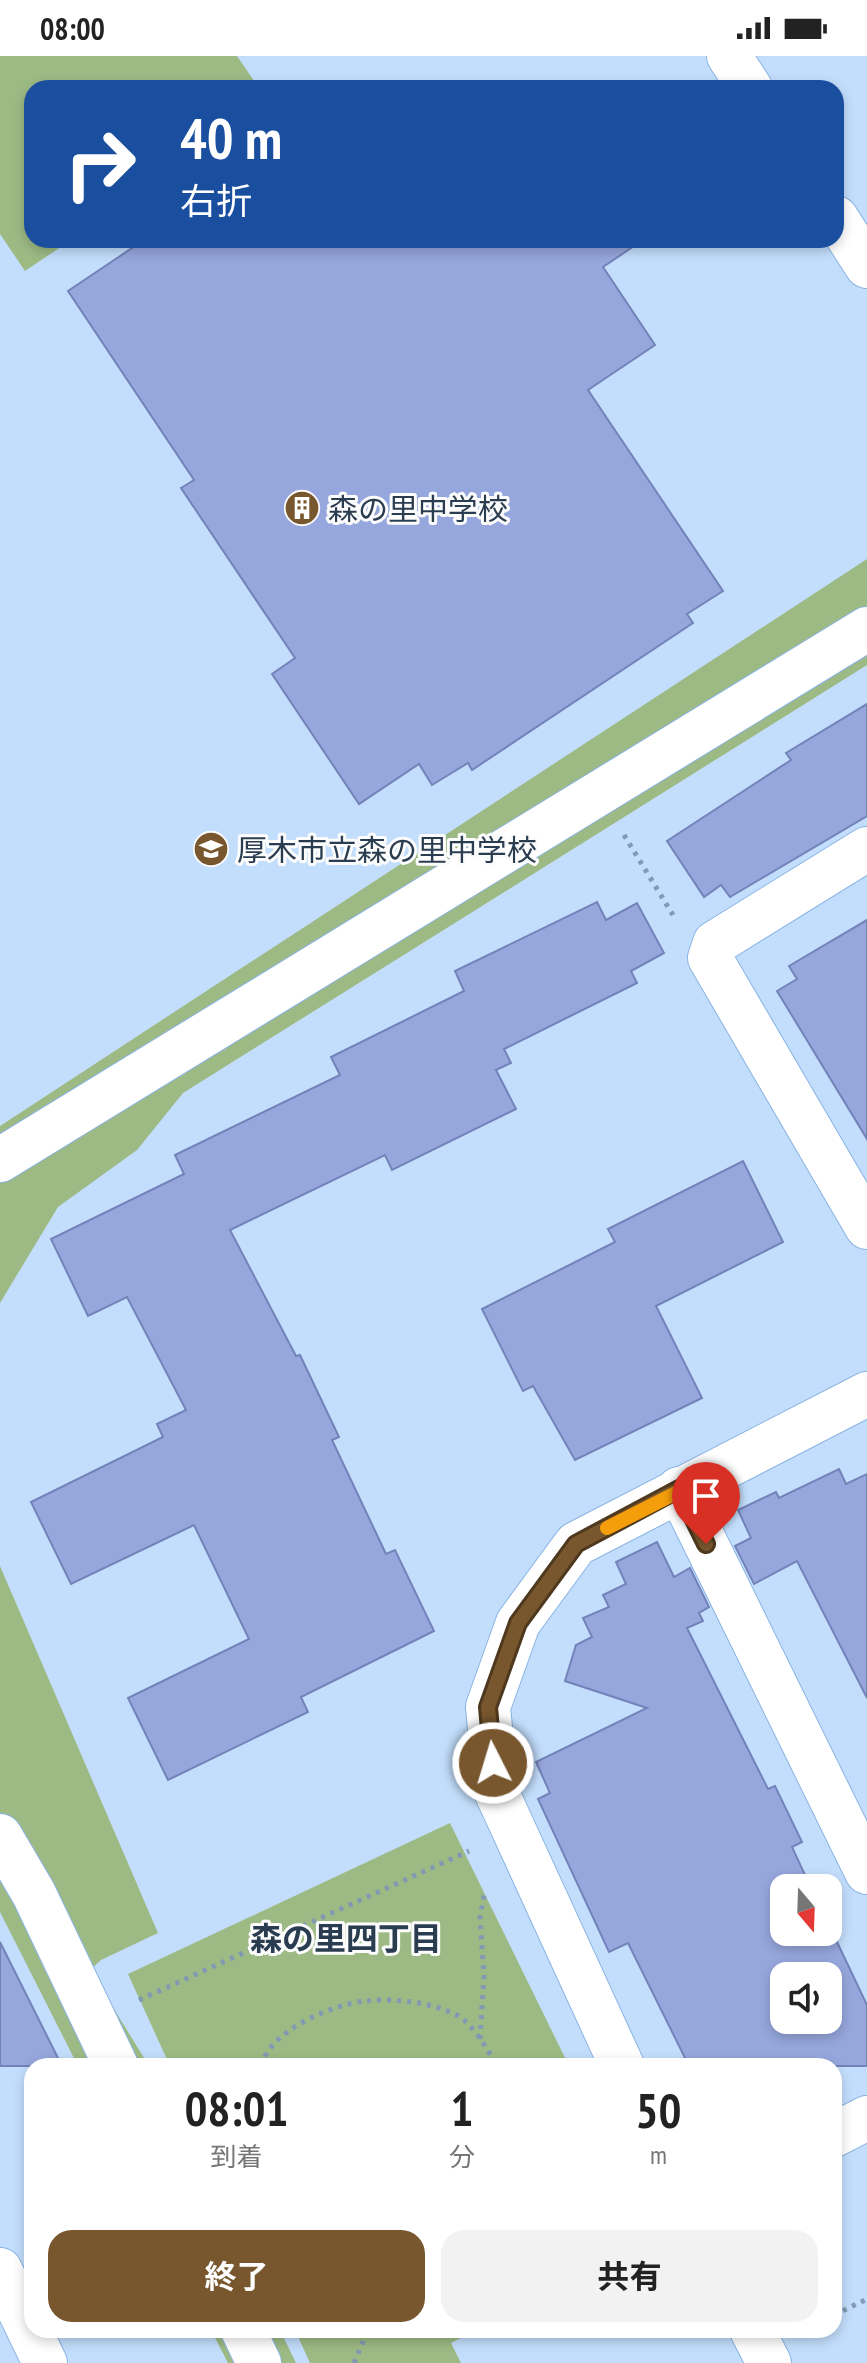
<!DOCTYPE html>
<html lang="ja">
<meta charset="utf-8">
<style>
:root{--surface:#fff;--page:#f2f2f2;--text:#222;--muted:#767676;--accent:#78572e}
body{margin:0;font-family:"PT Sans Narrow","Noto Sans JP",sans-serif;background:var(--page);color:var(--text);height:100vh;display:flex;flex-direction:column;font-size:30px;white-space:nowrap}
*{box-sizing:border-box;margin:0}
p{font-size:26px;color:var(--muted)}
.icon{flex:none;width:44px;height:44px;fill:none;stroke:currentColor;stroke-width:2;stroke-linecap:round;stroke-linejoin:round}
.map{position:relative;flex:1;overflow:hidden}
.side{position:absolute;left:24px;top:2002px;width:818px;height:280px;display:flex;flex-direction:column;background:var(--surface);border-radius:24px;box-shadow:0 4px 12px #0003}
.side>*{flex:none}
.top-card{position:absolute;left:24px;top:24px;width:820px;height:168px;border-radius:24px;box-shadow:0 4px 12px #0003;background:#1a4fa0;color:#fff;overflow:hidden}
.needle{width:52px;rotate:161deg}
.buttons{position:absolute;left:770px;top:1818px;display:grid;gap:16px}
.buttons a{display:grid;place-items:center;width:72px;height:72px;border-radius:16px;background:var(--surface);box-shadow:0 4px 12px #0003;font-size:40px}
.pin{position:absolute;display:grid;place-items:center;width:68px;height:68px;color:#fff;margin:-82px -34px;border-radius:50% 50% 50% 0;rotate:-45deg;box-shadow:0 0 8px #0007}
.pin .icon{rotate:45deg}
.me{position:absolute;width:88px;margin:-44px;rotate:355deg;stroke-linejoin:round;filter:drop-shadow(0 0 6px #0008)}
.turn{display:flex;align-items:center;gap:28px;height:168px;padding:0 24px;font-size:36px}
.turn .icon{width:104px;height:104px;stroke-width:2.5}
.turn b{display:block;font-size:56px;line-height:68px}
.eta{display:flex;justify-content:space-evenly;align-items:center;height:136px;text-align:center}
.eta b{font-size:48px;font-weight:700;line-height:56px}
.button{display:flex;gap:16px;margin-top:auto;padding:16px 24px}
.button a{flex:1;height:92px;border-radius:24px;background:var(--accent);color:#fff;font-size:32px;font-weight:700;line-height:92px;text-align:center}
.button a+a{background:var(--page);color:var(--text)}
.status{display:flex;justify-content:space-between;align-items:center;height:56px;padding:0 40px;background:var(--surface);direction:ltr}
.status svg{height:22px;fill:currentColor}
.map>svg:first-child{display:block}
</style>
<div class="status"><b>08:00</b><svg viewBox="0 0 49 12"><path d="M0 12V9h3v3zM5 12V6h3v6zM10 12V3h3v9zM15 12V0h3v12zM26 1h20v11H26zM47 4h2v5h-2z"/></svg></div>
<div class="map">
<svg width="867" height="2307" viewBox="0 0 867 2307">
<rect width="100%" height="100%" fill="#c3defc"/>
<g fill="#9dba84">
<path d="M0 0H237L259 32H32V184H71L25 215 0 178Z"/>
<path d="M867 503V609L183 1037 137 1094 58 1151 0 1247V1070Z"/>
<path d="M0 1510 158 1877 101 1904 90 1914 149 2010H78L0 1856Z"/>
<path d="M450 1767 569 2010H170L128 1918Z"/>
<path d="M211 2274H280L296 2307H228Z"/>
<path d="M295 2274H476L451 2287 461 2307H310Z"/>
</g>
<g fill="#96a7dd" stroke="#7383b9" stroke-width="2" fill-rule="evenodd">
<path d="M144 184H643L603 211 655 289 588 334 723 535 687 558 693 567 472 714 468 707 432 729 419 708 359 748 272 618 295 602 181 432 194 424 68 235Z"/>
<path d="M867 648V760L730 841 721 829 704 841 667 785 791 704 786 697Z"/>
<path d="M597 846 606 864 637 847 664 897 631 915 637 927 504 993 511 1007 496 1014 516 1053 392 1114 385 1099 230 1174 296 1300 300 1299 339 1381 332 1384 386 1498 395 1494 434 1575 301 1641 308 1656 168 1724 128 1642 249 1583 194 1469 71 1528 31 1446 163 1381 157 1368 186 1354 127 1241 88 1260 51 1183 184 1118 175 1099 340 1019 331 1001 464 935 455 915Z"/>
<path d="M867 864V1083L777 935 797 923 789 910Z"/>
<path d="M743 1105 783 1186 656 1250 702 1342 575 1404 533 1330 523 1335 482 1253 615 1186 608 1173Z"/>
<path d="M839 1413 846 1428 867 1418V1642L797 1505 754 1528 735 1490 751 1482 738 1454 776 1436 779 1442Z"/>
<path d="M657 1486 674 1521 690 1512 709 1551 699 1557 703 1565 687 1572 768 1733 775 1730 802 1786 792 1791 811 1832H784V1876H828V1867L867 1949V2010H689L628 1887 609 1896 538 1743 550 1737 536 1706 647 1652 565 1625 576 1589 592 1581 583 1562 609 1551 603 1539 626 1528 616 1506ZM784 1920H828V1964H784Z"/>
<path d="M0 1886 62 2010H0Z"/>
</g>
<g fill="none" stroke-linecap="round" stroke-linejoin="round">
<defs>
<g id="minor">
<path d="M729 0 750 32"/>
<path d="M836 162 867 210"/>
<path d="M867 793 715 887 710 902 867 1171"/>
<path d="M0 1104 867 573"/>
<path d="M679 1433 867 1816"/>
<path d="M0 1780 34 1838 116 2010"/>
<path d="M622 2010 496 1735 488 1651 518 1567 576 1488 867 1338"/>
<path d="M834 2079 867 2062"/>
<path d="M0 2214 45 2307"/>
<path d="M243 2274 259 2307"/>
<path d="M752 2274 769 2307"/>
</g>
</defs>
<use href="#minor" stroke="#88b4e4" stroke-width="46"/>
<g stroke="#8199b2" stroke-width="5" stroke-dasharray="4 6" stroke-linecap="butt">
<path d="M624 779 673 859"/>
<path d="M139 1944 469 1795"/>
<path d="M480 1983 484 1920 480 1862 485 1834"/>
<path d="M262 2010C267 1976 333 1948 365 1945 393 1942 429 1946 455 1958 472 1966 488 1994 497 2010"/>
<path d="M834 2259 867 2243"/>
<path d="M354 2307 368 2274"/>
</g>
<use href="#minor" stroke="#fff" stroke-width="44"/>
</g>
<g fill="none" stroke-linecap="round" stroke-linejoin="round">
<defs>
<path id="route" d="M493 1707 488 1651 518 1567 576 1488 679 1433 706 1488"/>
</defs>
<use href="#route" stroke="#4e391e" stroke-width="20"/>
<use href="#route" stroke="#78572e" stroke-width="14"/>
<path stroke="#f59e0b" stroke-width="14" d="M607 1472 680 1435"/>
</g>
<defs>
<symbol id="building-disc" viewBox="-11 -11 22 22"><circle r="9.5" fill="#78572e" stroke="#fcfcfc"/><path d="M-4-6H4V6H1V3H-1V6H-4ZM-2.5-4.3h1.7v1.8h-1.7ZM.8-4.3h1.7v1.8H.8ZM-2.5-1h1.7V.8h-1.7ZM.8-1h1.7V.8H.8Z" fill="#fff"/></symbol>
<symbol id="school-disc" viewBox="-11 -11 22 22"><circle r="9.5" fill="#78572e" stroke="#fcfcfc"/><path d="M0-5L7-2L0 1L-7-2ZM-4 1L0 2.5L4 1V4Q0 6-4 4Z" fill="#fff"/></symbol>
</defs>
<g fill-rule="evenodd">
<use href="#building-disc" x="282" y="432" width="40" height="40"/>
<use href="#school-disc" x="191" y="773" width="40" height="40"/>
</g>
<g text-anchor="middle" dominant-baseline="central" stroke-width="6" stroke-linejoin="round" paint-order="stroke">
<g font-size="30" fill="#2a3c50" stroke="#fcfcfc" text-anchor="start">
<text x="328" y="452">森の里中学校</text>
<text x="237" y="793">厚木市立森の里中学校</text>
</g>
<g font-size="32" font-weight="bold" fill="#2a3c50" stroke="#fcfcfc">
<text x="346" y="1882">森の里四丁目</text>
</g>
</g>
</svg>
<div class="buttons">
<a><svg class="needle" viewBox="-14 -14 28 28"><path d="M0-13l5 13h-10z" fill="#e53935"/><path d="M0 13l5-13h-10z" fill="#767676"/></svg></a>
<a><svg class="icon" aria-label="sound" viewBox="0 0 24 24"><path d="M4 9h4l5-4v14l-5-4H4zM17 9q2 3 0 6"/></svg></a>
</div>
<div class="pin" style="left:706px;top:1488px;background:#d93025"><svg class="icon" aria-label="arrive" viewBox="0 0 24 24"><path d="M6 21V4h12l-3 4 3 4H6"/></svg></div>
<svg class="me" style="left:493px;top:1707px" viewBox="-20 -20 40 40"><circle r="17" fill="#78572e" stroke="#fff" stroke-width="3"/><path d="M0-11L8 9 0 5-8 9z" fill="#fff"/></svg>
<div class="top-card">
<div class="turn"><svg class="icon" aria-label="right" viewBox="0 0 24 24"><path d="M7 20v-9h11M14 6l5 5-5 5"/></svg><div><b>40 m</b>右折</div></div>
</div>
<section class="side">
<div class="eta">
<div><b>08:01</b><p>到着</p></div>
<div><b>1</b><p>分</p></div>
<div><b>50</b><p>m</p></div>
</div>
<div class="button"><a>終了</a><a>共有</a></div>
</section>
</div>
